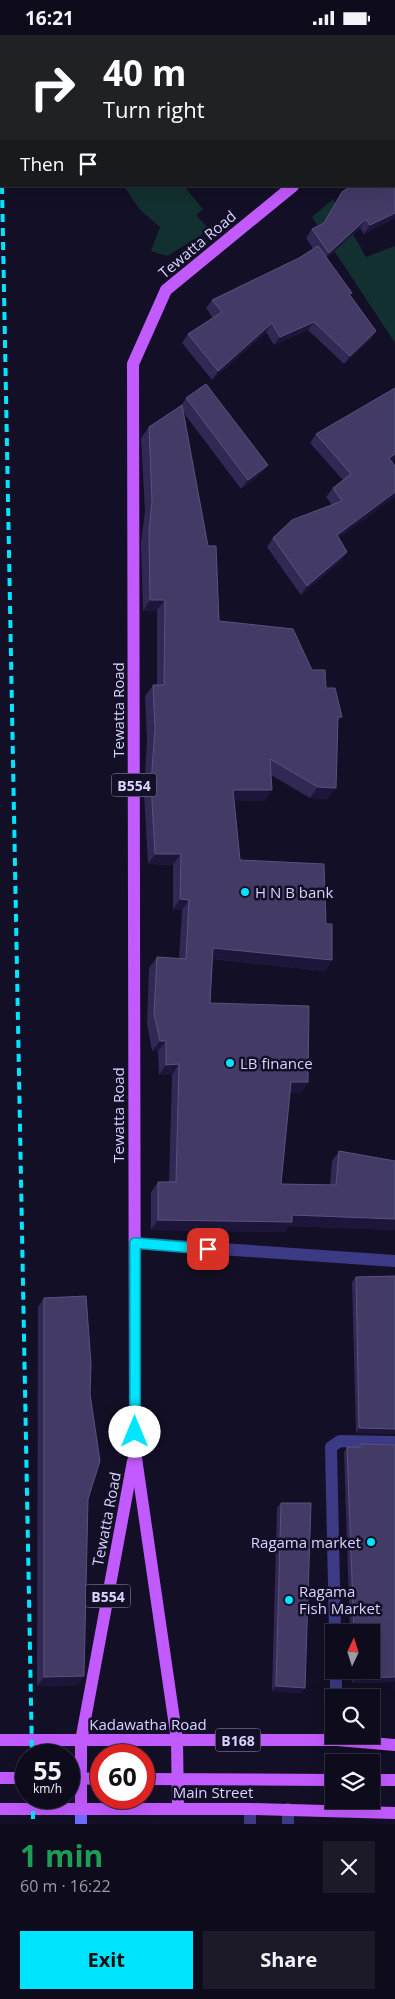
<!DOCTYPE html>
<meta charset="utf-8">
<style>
:root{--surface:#0e0b1c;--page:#1c1929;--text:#f1f3f6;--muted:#9b9ba3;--line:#2e2b3b;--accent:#00e5ff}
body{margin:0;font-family:"Open Sans",sans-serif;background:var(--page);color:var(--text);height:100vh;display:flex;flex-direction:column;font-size:19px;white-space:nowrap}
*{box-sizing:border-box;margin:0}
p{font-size:16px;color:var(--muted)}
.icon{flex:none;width:28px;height:28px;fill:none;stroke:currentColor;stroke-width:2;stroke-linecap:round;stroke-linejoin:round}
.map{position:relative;height:1789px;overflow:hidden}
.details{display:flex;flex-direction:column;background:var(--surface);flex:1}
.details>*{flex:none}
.banner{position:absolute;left:0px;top:0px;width:395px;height:152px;box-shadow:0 5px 20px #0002,0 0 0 1px var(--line);background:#202124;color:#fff;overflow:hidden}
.needle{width:32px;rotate:4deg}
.tools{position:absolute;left:325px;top:1589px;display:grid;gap:10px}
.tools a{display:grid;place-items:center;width:55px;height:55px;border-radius:0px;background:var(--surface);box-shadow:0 5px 20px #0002,0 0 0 1px var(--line);font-size:25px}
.speed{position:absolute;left:15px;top:1709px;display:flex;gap:10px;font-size:25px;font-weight:700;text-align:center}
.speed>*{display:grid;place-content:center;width:65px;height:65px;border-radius:50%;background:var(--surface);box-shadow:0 5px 20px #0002,0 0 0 1px var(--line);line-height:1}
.speed small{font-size:12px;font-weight:400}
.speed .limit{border:8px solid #d22;background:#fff;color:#111}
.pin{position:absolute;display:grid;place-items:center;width:42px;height:42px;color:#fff;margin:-21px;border-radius:10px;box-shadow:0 2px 8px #0006}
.me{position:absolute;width:55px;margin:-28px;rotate:0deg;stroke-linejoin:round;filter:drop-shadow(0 0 4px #0008)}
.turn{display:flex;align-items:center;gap:18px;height:105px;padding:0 20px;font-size:22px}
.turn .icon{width:65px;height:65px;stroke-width:2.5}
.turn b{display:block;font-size:35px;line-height:42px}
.then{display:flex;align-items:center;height:48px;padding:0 20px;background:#0003;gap:10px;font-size:19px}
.round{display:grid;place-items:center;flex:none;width:52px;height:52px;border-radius:0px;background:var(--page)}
.headline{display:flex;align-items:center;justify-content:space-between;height:85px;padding:0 20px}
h1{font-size:30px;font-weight:700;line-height:38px;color:#1e9e55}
.action{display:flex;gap:10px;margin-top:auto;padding:10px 20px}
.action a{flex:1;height:58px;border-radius:0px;background:var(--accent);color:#111;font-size:20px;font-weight:700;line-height:58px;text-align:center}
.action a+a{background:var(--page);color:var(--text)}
.status{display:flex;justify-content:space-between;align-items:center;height:35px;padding:0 25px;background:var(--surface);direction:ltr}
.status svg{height:14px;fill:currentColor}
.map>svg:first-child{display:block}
</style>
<div class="status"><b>16:21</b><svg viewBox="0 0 49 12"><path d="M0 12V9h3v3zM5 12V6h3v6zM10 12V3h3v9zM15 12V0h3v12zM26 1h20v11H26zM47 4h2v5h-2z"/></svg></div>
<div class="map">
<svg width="395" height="1789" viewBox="0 0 395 1789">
<rect width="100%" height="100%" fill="#130f26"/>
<g fill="#12302f">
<path d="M124 151H184L203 174 196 180 210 195 167 221 151 216 160 192 140 175Z"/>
<path d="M333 164 366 222 395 211V308L312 182Z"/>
</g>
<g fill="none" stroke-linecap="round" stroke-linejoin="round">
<g stroke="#3d3a85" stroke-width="12">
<path d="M135 1208 395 1226"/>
<path d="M335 1598 331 1412 340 1406 395 1407"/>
<path d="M336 1635V1662"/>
</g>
<g stroke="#3d3a85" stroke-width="12">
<path d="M250 1774V1789"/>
<path d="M288 1774V1789"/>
</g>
<path stroke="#6f6bff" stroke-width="12" d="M81 1774V1789"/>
<g stroke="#c25bff" stroke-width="12">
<path d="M394 69 395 68"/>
<path d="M0 1705H337L395 1710"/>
<path d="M0 1743H26"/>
<path d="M371 1745H395"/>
<path d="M178 1773 177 1705 135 1416 133 329 166 255 293 151"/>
<path d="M0 1774H250L395 1778"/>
<path d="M81 1774V1706L133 1426"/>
</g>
<g stroke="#00e5ff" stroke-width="4" stroke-dasharray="8 6" stroke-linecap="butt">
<path d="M0 40 1 105"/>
<path d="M2 151 32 1720"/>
<path d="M33 1762V1789"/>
</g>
<g stroke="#c25bff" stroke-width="12">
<path d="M69 1743 101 1744"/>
<path d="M144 1744 334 1745"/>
</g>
</g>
<g fill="#312854">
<path d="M342 157 395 183 364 199 360 193 327 223 350 260 376 296 370 305 344 329 308 295 274 310 266 297 212 345 182 308 188 299 213 283 206 273 212 265 299 223 313 214 306 203 312 194 323 188Z"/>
<path d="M186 363 268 430 261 439 241 454 183 377 219 586 312 635 326 653 342 682 337 688 328 764 310 763 271 740 265 766 234 765 240 825 326 889 332 925 325 936 212 924 210 968 308 1047 301 1058H290L281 1149 330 1150 332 1126 339 1116 395 1126V1195L289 1191 285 1197 151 1195V1157L158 1147H169L172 1040H159L158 1016H152L147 989 149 933 157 922 179 924 182 875H173V830L148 829 144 758 147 705 145 661 153 650H157V575L143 576 141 508 145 476 141 403 149 392 181 371Z"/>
<path d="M316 399 395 425 392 427 339 503 347 517 341 526 301 560 267 512 273 503 332 470 326 462 333 453 343 445 310 408Z"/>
<path d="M395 1241V1399L356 1398 352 1247 356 1242Z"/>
<path d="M44 1263 88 1464 78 1650 37 1651 38 1272Z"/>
<path d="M360 1409 395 1647 352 1648 351 1635H371V1598H350L344 1417 347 1412H358Z"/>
<path d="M281 1468 305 1653 301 1658 272 1656 277 1473Z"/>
</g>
<g fill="#1d163a">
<path d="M395 178V183L364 199 370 190Z"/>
<path d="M366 184 360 193 323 227 329 218Z"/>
<path d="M314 287 308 295 274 310 280 302Z"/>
<path d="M272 288 266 297 212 345 218 336Z"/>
<path d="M376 296 370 305 344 329 350 321Z"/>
<path d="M395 419V425L382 432 389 423Z"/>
<path d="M268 430 261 439 241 454 248 445Z"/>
<path d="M395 457V462L331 509 337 500Z"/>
<path d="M347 517 341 526 301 560 307 551Z"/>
<path d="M150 565H165L157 575 143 576Z"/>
<path d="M338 682H342L334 692Z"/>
<path d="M318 752 336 753 328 764 310 763Z"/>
<path d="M233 755H272L265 766 226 765Z"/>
<path d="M155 819H181L173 830 148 829Z"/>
<path d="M180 864 189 865 182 875H173Z"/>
<path d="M213 913 332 925 325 936 205 923Z"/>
<path d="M160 1006H166L158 1016H152Z"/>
<path d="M179 1029 172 1040H159L166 1030Z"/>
<path d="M291 1047H308L301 1058H283Z"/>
<path d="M292 1180 395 1184V1195L289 1191 285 1197 151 1195 158 1185Z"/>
<path d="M359 1393 395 1394V1399L356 1398Z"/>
<path d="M84 1641 78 1650 37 1651 44 1642Z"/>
<path d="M395 1642V1647L352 1648 355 1643Z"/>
<path d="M276 1651 305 1653 301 1658 272 1656Z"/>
</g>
<g fill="#433a66" stroke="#5a527e">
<path d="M394 120H395V178L370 190 366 184 329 218 312 194 324 188 342 157 351 151H394Z"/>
<path d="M318 211 352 258 349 259 376 296 350 321 314 287 280 302 272 288 218 336 188 299 222 277 212 265 299 223Z"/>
<path d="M206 349 268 430 248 445 186 363Z"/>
<path d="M395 353V419L389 423 395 431V457L337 500 347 517 307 551 273 503 292 485 342 466 333 453 351 439 316 399Z"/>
<path d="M182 370 208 511H216L219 586 293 594 312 635H325L326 653H335L342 682H338L336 753 318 752 270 724 272 755H233L240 825 324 829 326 889H332V925L213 913 210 968 309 971 308 1047H291L281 1149 336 1150 339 1116 395 1126V1184L292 1180V1187L158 1185V1147H176L179 1029 166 1030V1006H160L154 979 157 922 186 924 189 865 180 864 181 819H155L151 748 155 695 153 650H164L165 565H150L149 497 152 466 149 392Z"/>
<path d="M395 1241V1394L359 1393 356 1242Z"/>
<path d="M86 1261 91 1329 90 1359 100 1426 88 1464 84 1641 44 1642V1263Z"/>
<path d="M360 1409 395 1410V1642L355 1643V1635H371V1598H354L347 1412H360Z"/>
<path d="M281 1468H311L305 1653 276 1651Z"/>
</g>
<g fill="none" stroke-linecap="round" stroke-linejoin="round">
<defs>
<path id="route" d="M135 1397V1208L208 1214"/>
</defs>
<use href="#route" stroke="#0095a6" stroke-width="12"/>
<use href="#route" stroke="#00e5ff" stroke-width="9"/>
</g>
<g fill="#00e5ff" stroke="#130f26" stroke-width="2">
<circle cx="245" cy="857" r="5"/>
<circle cx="230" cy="1028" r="5"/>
<circle cx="371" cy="1507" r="5"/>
<circle cx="289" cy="1565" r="5"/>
</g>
<g text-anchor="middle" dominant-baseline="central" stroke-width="5" stroke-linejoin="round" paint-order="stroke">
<g fill="#130f26" stroke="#9e99be" stroke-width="1">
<rect x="111.5" y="738.5" width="45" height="23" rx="4"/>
<rect x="85.5" y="1549.5" width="45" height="23" rx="4"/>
<rect x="215.5" y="1693.5" width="45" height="23" rx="4"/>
</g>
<g font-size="14" font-weight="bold" fill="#d9d4ff">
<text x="134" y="750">B554</text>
<text x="108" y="1561">B554</text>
<text x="238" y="1705">B168</text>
</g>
<g font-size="15" fill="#d9d4ff" stroke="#130f26">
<text transform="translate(197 209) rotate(-40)">Tewatta Road</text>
<text transform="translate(118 675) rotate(-90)">Tewatta Road</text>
<text transform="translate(118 1080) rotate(-90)">Tewatta Road</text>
<text transform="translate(106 1484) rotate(-79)">Tewatta Road</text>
<text x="148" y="1689">Kadawatha Road</text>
<text x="213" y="1757">Main Street</text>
</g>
<g font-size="15" fill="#d9d4ff" stroke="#130f26" text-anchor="start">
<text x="255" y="857">H N B bank</text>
<text x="240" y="1028">LB finance</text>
<text x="361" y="1507" text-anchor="end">Ragama market</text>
<text x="299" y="1556">Ragama<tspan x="299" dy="17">Fish Market</tspan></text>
</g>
</g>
</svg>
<div class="tools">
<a><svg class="needle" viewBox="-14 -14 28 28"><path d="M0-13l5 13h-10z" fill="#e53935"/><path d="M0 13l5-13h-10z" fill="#9b9ba3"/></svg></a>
<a><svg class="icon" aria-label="search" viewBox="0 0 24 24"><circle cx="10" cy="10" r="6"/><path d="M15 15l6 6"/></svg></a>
<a><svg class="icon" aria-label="layers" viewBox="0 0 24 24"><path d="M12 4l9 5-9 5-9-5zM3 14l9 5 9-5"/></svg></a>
</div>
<div class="speed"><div>55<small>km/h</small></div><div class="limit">60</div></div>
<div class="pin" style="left:208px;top:1214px;background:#d93025"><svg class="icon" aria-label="arrive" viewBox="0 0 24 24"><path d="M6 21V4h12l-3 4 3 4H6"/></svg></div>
<svg class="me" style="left:135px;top:1397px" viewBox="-20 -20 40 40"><circle r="19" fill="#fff"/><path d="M0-13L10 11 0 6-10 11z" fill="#00e5ff"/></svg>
<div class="banner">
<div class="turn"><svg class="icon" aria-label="right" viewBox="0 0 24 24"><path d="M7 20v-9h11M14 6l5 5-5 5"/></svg><div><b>40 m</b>Turn right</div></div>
<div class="then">Then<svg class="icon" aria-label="arrive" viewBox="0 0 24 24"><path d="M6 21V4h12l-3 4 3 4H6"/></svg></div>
</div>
</div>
<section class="details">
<div class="headline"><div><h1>1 min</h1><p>60 m · 16:22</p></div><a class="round"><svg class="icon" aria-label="close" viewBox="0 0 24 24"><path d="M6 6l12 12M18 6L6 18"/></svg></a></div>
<div class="action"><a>Exit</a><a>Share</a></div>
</section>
